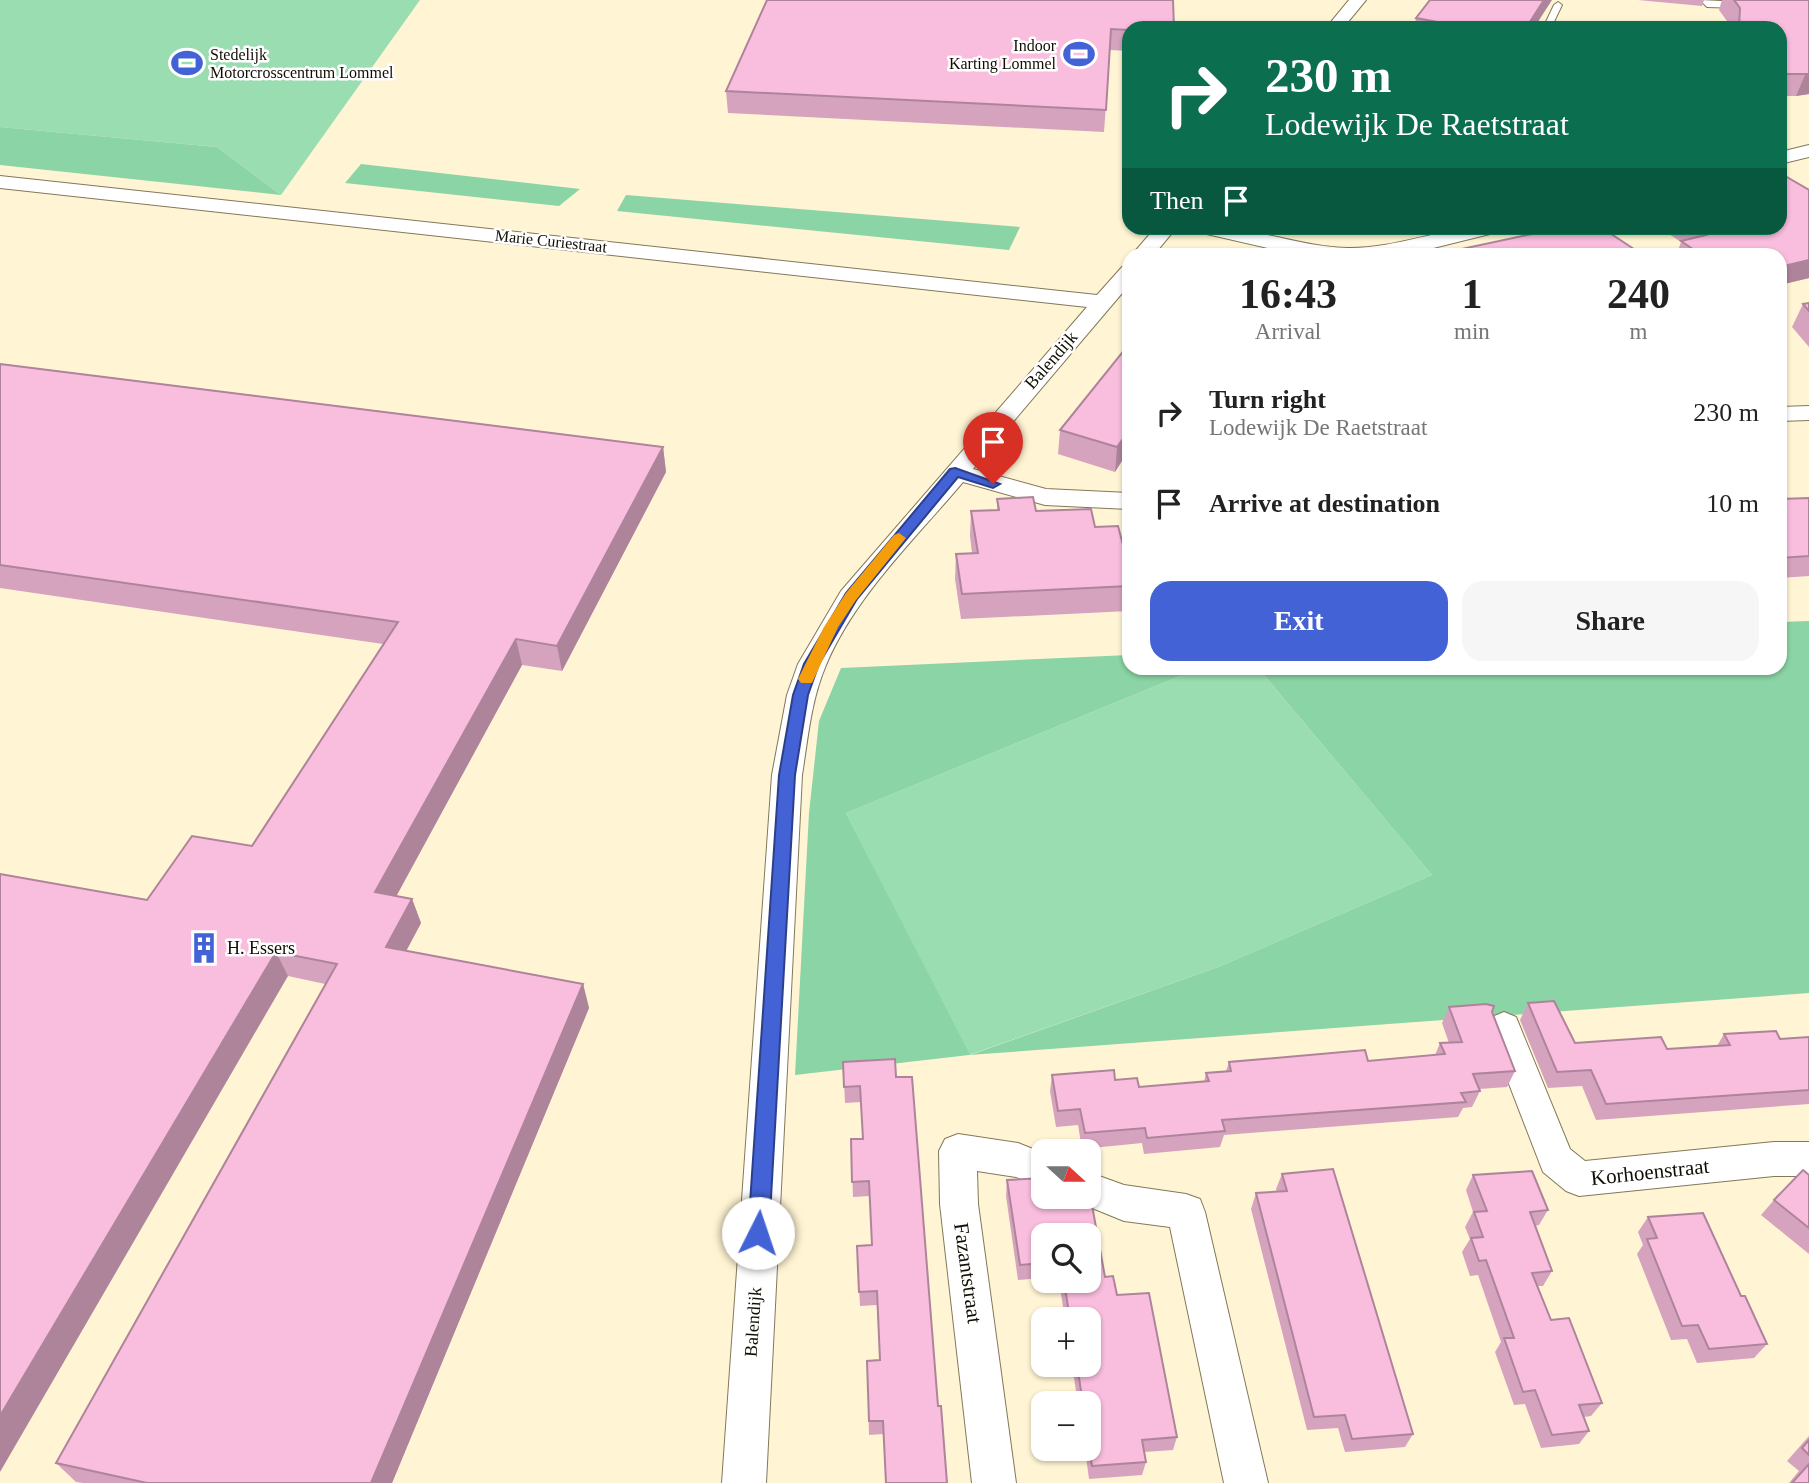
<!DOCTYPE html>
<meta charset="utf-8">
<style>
:root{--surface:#fff;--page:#f6f6f6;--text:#222;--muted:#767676;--accent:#4362d5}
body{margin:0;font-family:"Times New Roman",serif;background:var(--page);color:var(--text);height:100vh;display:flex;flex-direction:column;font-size:26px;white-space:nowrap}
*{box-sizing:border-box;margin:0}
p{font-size:23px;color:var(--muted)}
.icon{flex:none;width:38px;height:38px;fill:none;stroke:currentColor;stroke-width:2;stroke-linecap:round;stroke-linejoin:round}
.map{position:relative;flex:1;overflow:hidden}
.side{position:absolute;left:1122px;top:248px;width:665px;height:427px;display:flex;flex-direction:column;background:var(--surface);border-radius:21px;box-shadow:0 2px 5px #0004}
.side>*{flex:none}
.banner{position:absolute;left:1122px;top:21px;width:665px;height:214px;border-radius:21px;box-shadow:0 2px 5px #0004;background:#0b6e4f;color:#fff;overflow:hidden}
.needle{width:46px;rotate:111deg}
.buttons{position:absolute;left:1031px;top:1139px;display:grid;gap:14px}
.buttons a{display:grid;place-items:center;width:70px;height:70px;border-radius:14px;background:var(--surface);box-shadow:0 2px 5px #0004;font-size:35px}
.pin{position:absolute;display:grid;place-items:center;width:60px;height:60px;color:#fff;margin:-72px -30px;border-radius:50% 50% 50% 0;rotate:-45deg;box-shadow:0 0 7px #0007}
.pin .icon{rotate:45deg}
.me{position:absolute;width:77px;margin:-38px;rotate:4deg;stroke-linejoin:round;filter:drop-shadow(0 0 5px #0008)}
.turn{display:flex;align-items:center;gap:24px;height:147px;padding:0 28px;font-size:32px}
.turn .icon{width:91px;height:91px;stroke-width:2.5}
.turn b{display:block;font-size:49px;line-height:60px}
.then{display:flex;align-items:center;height:66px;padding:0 28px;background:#0003;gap:14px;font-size:26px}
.eta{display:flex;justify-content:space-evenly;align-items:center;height:119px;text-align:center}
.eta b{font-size:42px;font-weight:800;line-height:49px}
.action{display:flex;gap:14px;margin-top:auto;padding:14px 28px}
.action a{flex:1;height:80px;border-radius:21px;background:var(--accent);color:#fff;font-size:28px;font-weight:800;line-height:80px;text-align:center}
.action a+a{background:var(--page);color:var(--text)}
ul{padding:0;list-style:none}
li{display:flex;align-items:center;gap:21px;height:91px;padding:0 28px}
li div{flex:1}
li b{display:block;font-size:26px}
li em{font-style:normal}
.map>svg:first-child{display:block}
</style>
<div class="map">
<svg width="1809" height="1483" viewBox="0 0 1809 1483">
<rect width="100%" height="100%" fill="#fff4d3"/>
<g fill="#99ddb1">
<path d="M0 0H420L281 195 217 147 0 127Z"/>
<path d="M1197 669H1259L1432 875 1221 966 969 1055 846 813Z"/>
</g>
<g fill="#8bd4a5">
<path d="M0 127 217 147 281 195 0 165Z"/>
<path d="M361 164 580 189 559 206 345 183Z"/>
<path d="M626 195 1020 227 1009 250 617 211Z"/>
<path d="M1809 621V993L969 1055 795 1075 809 813 819 721 841 668 1129 655V668L1197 669 846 813 970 1055 1221 966 1432 875 1259 669 1780 668V622Z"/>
</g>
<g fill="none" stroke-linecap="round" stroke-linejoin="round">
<defs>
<g id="lane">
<path d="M1700 0 1741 2 1745 5 1741 8 1707 7Z"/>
<path d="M1558 2 1562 5 1551 28H1543L1554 5Z"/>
</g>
<g id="street">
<path d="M1349 0H1366L1343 28H1326Z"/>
<path d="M1809 145V157L1780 164V152Z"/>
<path d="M0 176 1097 295 1122 267 1129 265V285L973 469 1046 489 1129 493V509L1045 505 963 482C915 539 855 596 826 665 811 700 808 738 802 775L766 1483H722L772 775 787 695 798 664 841 591 1087 307 0 188Z"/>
<path d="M1155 228H1176L1153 256H1131Z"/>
<path d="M1195 228C1246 223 1296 247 1348 248 1400 249 1450 223 1501 228L1498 232 1401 256H1302L1198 232Z"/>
<path d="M1809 406V420L1780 421V407Z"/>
<path d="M1504 1012 1516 1017 1570 1149 1585 1161 1774 1142H1809V1176H1774L1579 1196 1566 1191 1543 1172 1487 1027 1492 1017Z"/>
<path d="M958 1134 1018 1143 1043 1153V1187L1016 1177 977 1171 978 1204 1016 1483H972L940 1204 939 1151 945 1139Z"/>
<path d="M1088 1172 1124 1185 1186 1194 1200 1199 1205 1212 1268 1483H1224L1170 1227 1124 1221 1075 1201 1073 1197H1088Z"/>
</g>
</defs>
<use href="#lane" stroke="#82785a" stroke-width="2"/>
<use href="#street" stroke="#82785a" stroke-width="2"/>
<use href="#lane" fill="#fff" fill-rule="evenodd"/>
<use href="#street" fill="#fff" fill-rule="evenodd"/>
</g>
<g fill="#d6a3be">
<path d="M767 0 1129 28V51L1110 50 1104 132 728 113 726 91Z"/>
<path d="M1638 0H1704L1702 6Z"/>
<path d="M1722 0H1809V94L1796 96H1780V28H1732L1719 10Z"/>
<path d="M1416 18 1534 28H1414Z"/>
<path d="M1809 190V278L1780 285V256H1676L1681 242 1660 228H1780Z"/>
<path d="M1809 303V347L1792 327 1803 304Z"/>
<path d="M1129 344V457L1125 456 1115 472 1058 454 1060 430Z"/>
<path d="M0 364 663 447 666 472 562 671 522 665 396 896 412 899 421 923 406 951 583 984 589 1008 392 1483H83L76 1482 56 1463 325 984 288 976 147 900 252 846 383 644 0 588Z"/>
<path d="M1809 498V576L1780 578V499Z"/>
<path d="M997 499 1036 511 1095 527 1129 568V611L961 619 955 579 956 554 972 553 970 536 971 511 997 510Z"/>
<path d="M1528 1003 1575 1043 1667 1049 1717 1046 1724 1034 1780 1039 1809 1037V1104L1596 1120 1582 1086 1548 1088 1520 1020Z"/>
<path d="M1449 1007 1492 1012 1515 1071 1507 1087 1479 1089 1480 1091 1472 1107 1463 1108 1458 1117 1224 1135 1220 1147 1144 1154 1142 1143 1082 1149 1078 1125 1056 1127 1050 1091 1052 1075 1115 1080 1139 1087 1204 1082 1206 1073 1226 1071 1229 1062 1368 1061 1435 1055 1440 1043H1449L1442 1023Z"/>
<path d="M895 1059 884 1434 869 1435 867 1361 880 1360 877 1305 860 1306 857 1246 872 1245 870 1196 853 1197 851 1139H863L861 1102 845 1103 843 1062Z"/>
<path d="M1282 1174 1413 1434 1405 1447 1345 1452 1338 1428 1307 1430 1251 1209 1256 1193 1277 1192 1276 1189Z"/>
<path d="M1473 1175 1548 1210 1539 1225 1535 1226 1552 1271 1543 1286H1538L1551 1320 1602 1403 1591 1416 1584 1417 1589 1431 1579 1444 1541 1448 1525 1404 1514 1405 1495 1352 1501 1342 1478 1275 1470 1276 1462 1252 1470 1239 1465 1227 1473 1212 1466 1190Z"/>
<path d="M1809 1175V1254L1761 1215 1774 1200Z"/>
<path d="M1007 1180 1105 1277 1117 1295 1177 1437 1173 1450 1144 1452 1146 1462 1142 1475 1089 1479 1085 1449H1088V1404H1078L1072 1365H1088V1320H1065L1059 1281H1088L1043 1236V1278L1018 1280 1006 1196Z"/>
<path d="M1648 1217 1741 1296 1767 1344 1754 1358 1697 1363 1687 1339 1671 1340 1637 1254 1643 1245 1638 1232Z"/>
<path d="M1809 1436V1483H1789L1799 1471 1787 1461Z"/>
</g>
<g fill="#ae849b">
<path d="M1544 0H1552L1534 28H1526Z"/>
<path d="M1809 74V94L1796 96 1805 75Z"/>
<path d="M1809 260V278L1780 285V267Z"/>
<path d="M1128 432 1125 456 1115 472 1117 447Z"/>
<path d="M663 447 666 472 562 671 557 646Z"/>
<path d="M516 639 522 665 385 917 375 892Z"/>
<path d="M412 899 421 923 395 972 386 947Z"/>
<path d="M276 952 288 976 0 1472V1416Z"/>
<path d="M583 984 589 1008 392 1483H371Z"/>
</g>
<g fill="#f9bddd" stroke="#ae849b" stroke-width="2">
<path d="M767 0H1173L1174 28H1129V30L1111 29 1106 110 726 91Z"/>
<path d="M1430 0H1544L1526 28H1470L1416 18Z"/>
<path d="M1734 0H1809V74H1780V28H1740L1739 27 1740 8Z"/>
<path d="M1780 173 1809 190V260L1780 267V256H1703L1681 241 1706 235 1695 228H1780Z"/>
<path d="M1560 228H1602L1643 255 1639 256H1429Z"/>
<path d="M1251 249 1278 256H1246Z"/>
<path d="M1809 303V311L1803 304Z"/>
<path d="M1129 344V432H1128L1117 447 1060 430Z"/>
<path d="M0 364 663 447 557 646 516 639 375 892 412 899 386 947 583 984 371 1483H147L56 1463 337 964 276 952 0 1416V874L147 900 192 836 252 846 398 622 0 565Z"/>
<path d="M1033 497 1036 511 1091 509 1095 527 1118 526 1129 568V586L962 594 956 554 978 553 971 511 999 510 997 499Z"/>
<path d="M1809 498V556L1780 558V499Z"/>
<path d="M1554 1001 1575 1043 1661 1037 1667 1049 1730 1045 1724 1034 1776 1031 1780 1039 1809 1037V1090L1606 1104 1591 1070 1557 1072 1528 1003Z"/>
<path d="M1486 1004 1494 1006 1492 1012 1515 1071 1473 1074 1480 1091 1461 1093 1466 1102 1222 1120 1225 1131 1147 1138 1145 1128 1085 1133 1080 1109 1058 1111 1052 1075 1114 1070 1115 1080 1137 1078 1139 1087 1209 1081 1206 1073 1231 1071 1229 1062 1365 1050 1368 1061 1445 1054 1440 1043 1462 1042 1449 1007Z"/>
<path d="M895 1059 896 1077H912L938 1406H941L947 1483H886L883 1421H869L867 1361 880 1360 877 1291 859 1292 857 1246 872 1245 869 1181 852 1182 851 1139H863L860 1086 844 1087 843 1062Z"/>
<path d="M1333 1169 1413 1434 1352 1439 1345 1415 1314 1417 1256 1193 1287 1191 1282 1174Z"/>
<path d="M1803 1170 1809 1175V1228L1774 1200Z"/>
<path d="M1532 1171 1548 1210 1530 1212 1552 1271 1532 1273 1551 1320 1569 1318 1602 1403 1579 1405 1589 1431 1552 1435 1535 1390 1523 1392 1504 1338H1514L1486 1260 1479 1261 1471 1238 1483 1237 1474 1212 1487 1211 1473 1175Z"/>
<path d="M1043 1178V1197H1088V1194H1090L1105 1277 1113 1276 1117 1295 1149 1293 1177 1437 1142 1440 1146 1462 1092 1466 1088 1442V1404H1083L1077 1365H1088V1320H1070L1064 1281H1088V1236H1043V1263L1020 1265 1007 1180Z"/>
<path d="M1703 1213 1741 1296H1745L1767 1344 1709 1349 1698 1325 1682 1326 1647 1239 1657 1238 1648 1217Z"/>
<path d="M1809 1440V1455L1802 1448Z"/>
<path d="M1809 1464V1483H1792Z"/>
</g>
<path fill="#4362d5" stroke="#2c408a" stroke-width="2" d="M955 468 1000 484 993 488 958 477 857 599 819 664 808 695 795 775 769 1233 766 1240 758 1243 751 1240 748 1233 779 775 793 695 804 664 846 593 950 469Z"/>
<path fill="#f59e0b" d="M899 533 906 538 856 600 838 627 812 683H801L798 679 824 627 846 593 894 535Z"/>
<defs>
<symbol id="stadium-bare" viewBox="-9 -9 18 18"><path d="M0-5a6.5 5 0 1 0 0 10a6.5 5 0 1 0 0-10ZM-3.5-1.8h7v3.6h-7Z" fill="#4362d5" stroke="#fff" stroke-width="2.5" paint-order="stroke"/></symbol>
<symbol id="building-bare" viewBox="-9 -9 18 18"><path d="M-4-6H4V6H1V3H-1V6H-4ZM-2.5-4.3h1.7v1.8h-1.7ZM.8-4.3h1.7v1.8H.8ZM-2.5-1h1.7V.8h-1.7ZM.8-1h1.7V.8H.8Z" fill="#4362d5" stroke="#fff" stroke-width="2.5" paint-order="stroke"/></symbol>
</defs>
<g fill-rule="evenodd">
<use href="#stadium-bare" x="1057" y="32" width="44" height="44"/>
<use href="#stadium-bare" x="165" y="41" width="44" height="44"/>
<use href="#building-bare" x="182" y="926" width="44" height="44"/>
</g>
<g text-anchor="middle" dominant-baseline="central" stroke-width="5" stroke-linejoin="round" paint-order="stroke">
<g font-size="16" fill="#110e04" stroke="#fff" text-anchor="end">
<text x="1056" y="45">Indoor<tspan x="1056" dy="18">Karting Lommel</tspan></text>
<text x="210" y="54" text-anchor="start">Stedelijk<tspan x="210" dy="18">Motorcrosscentrum Lommel</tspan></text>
</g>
<g font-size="16" fill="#110e04" stroke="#fff">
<text transform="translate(551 241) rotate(6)">Marie Curiestraat</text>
</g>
<g font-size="18" fill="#110e04" stroke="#fff">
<text transform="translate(1051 360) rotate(-49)">Balendijk</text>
<text transform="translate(753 1322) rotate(-86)">Balendijk</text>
</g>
<g font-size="18" fill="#110e04" stroke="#fff" text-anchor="start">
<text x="227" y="948">H. Essers</text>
</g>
<g font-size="21" fill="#110e04" stroke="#fff">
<text transform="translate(1650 1172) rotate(-6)">Korhoenstraat</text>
<text transform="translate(968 1273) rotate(82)">Fazantstraat</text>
</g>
</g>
</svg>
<div class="buttons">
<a><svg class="needle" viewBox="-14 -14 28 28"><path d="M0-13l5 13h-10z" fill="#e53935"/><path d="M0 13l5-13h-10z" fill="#767676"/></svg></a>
<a><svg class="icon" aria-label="search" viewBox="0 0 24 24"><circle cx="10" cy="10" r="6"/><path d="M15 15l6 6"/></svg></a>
<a>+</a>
<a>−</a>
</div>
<div class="pin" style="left:993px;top:484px;background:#d93025"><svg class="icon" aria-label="arrive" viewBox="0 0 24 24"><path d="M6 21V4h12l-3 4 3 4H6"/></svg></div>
<svg class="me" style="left:758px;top:1233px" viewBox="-20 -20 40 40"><circle r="19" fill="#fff"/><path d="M0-13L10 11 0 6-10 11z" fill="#4362d5"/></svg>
<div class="banner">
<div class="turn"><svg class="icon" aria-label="right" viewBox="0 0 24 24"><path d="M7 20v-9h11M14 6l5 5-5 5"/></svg><div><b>230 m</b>Lodewijk De Raetstraat</div></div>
<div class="then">Then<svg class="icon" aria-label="arrive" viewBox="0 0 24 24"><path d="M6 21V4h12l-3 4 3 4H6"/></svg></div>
</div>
<section class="side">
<div class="eta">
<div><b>16:43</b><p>Arrival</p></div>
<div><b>1</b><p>min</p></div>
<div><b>240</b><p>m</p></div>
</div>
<ul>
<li><svg class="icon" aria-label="right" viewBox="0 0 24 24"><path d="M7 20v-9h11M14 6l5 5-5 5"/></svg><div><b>Turn right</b><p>Lodewijk De Raetstraat</p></div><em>230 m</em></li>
<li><svg class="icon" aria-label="arrive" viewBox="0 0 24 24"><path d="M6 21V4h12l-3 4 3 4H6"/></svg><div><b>Arrive at destination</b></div><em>10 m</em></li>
</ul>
<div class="action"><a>Exit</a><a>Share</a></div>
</section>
</div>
